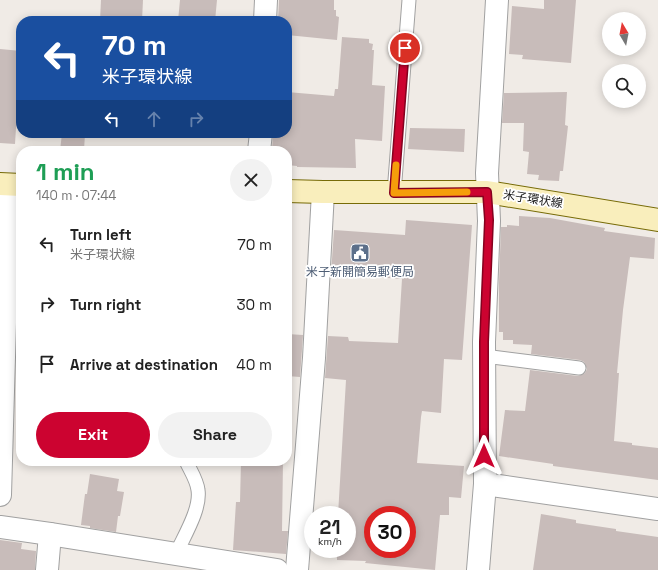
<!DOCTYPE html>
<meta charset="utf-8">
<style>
:root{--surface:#fff;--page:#f2f2f2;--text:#222;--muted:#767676;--accent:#cc0330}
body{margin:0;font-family:"Space Grotesk","Noto Sans JP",sans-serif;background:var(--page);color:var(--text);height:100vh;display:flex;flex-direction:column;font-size:15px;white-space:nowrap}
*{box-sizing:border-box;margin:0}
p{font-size:13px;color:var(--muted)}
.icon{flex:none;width:22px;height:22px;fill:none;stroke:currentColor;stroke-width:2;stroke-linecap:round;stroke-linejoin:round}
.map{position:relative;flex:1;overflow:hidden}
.drawer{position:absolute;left:16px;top:146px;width:276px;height:320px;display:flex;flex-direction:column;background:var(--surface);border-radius:16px;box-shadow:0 2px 10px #0003}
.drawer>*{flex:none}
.banner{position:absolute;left:16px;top:16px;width:276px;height:122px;border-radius:16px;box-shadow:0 2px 10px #0003;background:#1a4fa0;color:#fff;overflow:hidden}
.needle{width:26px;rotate:350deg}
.controls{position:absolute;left:602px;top:12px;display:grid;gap:8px}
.controls a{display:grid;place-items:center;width:44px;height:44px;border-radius:50%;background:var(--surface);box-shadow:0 2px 10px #0003;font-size:20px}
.speed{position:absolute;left:304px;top:506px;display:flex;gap:8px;font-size:20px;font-weight:700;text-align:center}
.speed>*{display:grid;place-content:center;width:52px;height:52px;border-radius:50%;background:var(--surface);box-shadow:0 2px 10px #0003;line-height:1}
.speed small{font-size:10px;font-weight:400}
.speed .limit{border:6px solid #d22;background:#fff;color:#111}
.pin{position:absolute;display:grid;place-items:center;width:34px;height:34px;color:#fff;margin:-17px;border:2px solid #fff;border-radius:50%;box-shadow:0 1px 4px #0007}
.me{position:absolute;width:44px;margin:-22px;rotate:0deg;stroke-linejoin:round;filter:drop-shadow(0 0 3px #0008)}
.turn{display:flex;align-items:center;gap:14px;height:84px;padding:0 20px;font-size:18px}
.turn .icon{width:52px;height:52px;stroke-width:2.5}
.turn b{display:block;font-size:28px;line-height:34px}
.lanes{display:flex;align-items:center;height:38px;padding:0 20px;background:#0003;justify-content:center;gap:20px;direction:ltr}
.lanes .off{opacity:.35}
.round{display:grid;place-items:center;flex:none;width:42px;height:42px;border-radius:21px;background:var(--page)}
.headline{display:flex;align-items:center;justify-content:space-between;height:68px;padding:0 20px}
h1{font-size:24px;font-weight:700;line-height:30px;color:#1e9e55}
.cta{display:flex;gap:8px;margin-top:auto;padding:8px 20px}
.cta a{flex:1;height:46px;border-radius:24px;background:var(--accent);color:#fff;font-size:16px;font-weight:700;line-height:46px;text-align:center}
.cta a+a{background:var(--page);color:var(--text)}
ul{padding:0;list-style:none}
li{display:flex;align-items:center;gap:12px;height:60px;padding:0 20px}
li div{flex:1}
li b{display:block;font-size:15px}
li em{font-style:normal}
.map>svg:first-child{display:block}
</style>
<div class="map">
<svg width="658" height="570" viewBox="0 0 658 570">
<rect width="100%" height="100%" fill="#f0ebe6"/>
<g fill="#c8bcba" fill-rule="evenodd">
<path d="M101 0H143L142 21H100Z"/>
<path d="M180 0H217L215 21H178Z"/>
<path d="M279 0H334V10H336V16L339 17 337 40 287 35V21H278Z"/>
<path d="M544 0H576L571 63 522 59 523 55 509 54 512 6 544 9Z"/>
<path d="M342 37 369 39V43L373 44 372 50H374L372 85 385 86 382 141 355 139 356 168 297 167V166L287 165V151H272L273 133H287V92L334 96 335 89H338Z"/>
<path d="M0 49 21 51 15 144 0 143Z"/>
<path d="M567 92 565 125 568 126 563 171H560L559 181 538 180 539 175 527 174 529 152 523 151 524 123H502L504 93Z"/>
<path d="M410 128 465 129 464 152 408 149Z"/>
<path d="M62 133H85L84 151H60Z"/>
<path d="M519 216 550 218 605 228 604 231 655 238 654 259 630 257 623 310 617 373H619L614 441 632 443V445L658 448V480L553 466V464L499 456 505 410 525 411 530 370 578 376 585 373 587 369 584 362 580 360 531 354 532 345 513 344V340H503V332H499V283L501 227H507V225L519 226Z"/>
<path d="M406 220 472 225 462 360 444 359 441 413 422 411 421 417 417 463 464 466 461 498 449 497V515H440L435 570 365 563 366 561 337 560V549H347V515H338L346 380 325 378 328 336 348 337 349 341 398 343 402 279 331 274 334 230 405 235ZM373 515H407V549H373Z"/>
<path d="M287 334 303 335 300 377 287 376Z"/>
<path d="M241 461H283L282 531H288L286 554 233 550 236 502H240Z"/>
<path d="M90 474 119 479 117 491 124 492 120 516H118L116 532 90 528V526L81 525 85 494H87Z"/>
<path d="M541 514 576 520V523L616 529V531L658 537V570H533Z"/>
<path d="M0 540 22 543 21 549 36 551 35 570H0Z"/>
</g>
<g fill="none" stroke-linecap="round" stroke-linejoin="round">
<defs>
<g id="lane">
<path d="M394 193 409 0"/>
<path d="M484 356 579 368"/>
<path d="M176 554C184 536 201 509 198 490 197 480 190 470 186 461"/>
</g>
<g id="street">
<path d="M265 21 266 0"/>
<path d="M259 151 261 133"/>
<path d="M485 484 658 509"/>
<path d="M0 495 9 185"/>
<path d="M0 527 50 534 277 570"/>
<path d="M47 570 50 534"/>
<path d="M297 570 314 358 323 192"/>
<path d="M478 570 485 484 484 342 489 221 487 173 497 0"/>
</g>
<g id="secondary">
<path d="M0 184 21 185"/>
<path d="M287 191 323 192H487L658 220"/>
</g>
</defs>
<use href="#lane" stroke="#a1a1a1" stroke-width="15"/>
<use href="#street" stroke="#a1a1a1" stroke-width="24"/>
<use href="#secondary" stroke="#776b07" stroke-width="24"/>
<use href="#lane" stroke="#fff" stroke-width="13"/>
<use href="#street" stroke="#fff" stroke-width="22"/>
<use href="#secondary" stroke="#f9eebc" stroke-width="22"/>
</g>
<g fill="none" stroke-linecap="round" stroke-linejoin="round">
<defs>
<path id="route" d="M405 48 394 193 487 192 489 220 484 342V456"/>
</defs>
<use href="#route" stroke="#85021f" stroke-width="10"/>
<use href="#route" stroke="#cc0330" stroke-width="7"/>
<path stroke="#f59e0b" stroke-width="7" d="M396 165 394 193 467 192"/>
</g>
<defs>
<symbol id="civic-square" viewBox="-11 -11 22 22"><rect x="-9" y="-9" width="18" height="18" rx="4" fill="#5c6f8a" stroke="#fff"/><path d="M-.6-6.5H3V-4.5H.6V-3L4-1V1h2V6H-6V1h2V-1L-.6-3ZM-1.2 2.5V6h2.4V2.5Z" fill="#fff"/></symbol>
</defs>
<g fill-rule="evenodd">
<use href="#civic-square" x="349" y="242" width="22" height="22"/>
</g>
<g text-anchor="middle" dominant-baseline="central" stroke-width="3.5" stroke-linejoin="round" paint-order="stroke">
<g font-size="12" fill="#202020" stroke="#fff">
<text transform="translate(533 199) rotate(9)">米子環状線</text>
</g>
<g font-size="12" fill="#4e5e75" stroke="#fff">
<text x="360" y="272">米子新開簡易郵便局</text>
</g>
</g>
</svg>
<div class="controls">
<a><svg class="needle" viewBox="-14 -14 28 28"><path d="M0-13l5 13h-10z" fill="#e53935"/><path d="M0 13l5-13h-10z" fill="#767676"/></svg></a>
<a><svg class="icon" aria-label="search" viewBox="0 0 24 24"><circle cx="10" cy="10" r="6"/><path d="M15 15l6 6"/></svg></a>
</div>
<div class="speed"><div>21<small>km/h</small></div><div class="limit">30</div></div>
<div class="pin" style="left:405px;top:48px;background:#d93025"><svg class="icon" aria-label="arrive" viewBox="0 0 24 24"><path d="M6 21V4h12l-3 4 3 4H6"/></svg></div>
<svg class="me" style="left:484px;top:456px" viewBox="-20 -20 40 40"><path d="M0-17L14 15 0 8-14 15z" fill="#cc0330" stroke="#fff" stroke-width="4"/></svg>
<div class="banner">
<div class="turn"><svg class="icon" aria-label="left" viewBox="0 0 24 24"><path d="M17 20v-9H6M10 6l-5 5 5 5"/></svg><div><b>70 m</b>米子環状線</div></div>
<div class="lanes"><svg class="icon" aria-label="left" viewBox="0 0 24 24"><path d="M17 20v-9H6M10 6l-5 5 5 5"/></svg><svg class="icon off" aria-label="ahead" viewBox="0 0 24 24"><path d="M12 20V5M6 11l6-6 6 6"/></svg><svg class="icon off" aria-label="right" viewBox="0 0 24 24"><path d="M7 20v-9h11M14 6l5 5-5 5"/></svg></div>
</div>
<section class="drawer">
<div class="headline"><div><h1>1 min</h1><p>140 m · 07:44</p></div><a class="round"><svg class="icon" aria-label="close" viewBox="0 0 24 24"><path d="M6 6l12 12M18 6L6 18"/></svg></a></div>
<ul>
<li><svg class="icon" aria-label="left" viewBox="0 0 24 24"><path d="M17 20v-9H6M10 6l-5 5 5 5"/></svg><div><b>Turn left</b><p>米子環状線</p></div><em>70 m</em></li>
<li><svg class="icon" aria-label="right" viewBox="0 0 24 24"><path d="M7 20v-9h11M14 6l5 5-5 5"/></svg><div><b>Turn right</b></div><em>30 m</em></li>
<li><svg class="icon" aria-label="arrive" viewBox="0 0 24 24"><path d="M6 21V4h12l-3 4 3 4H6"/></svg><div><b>Arrive at destination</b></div><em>40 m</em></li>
</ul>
<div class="cta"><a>Exit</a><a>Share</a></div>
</section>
</div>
